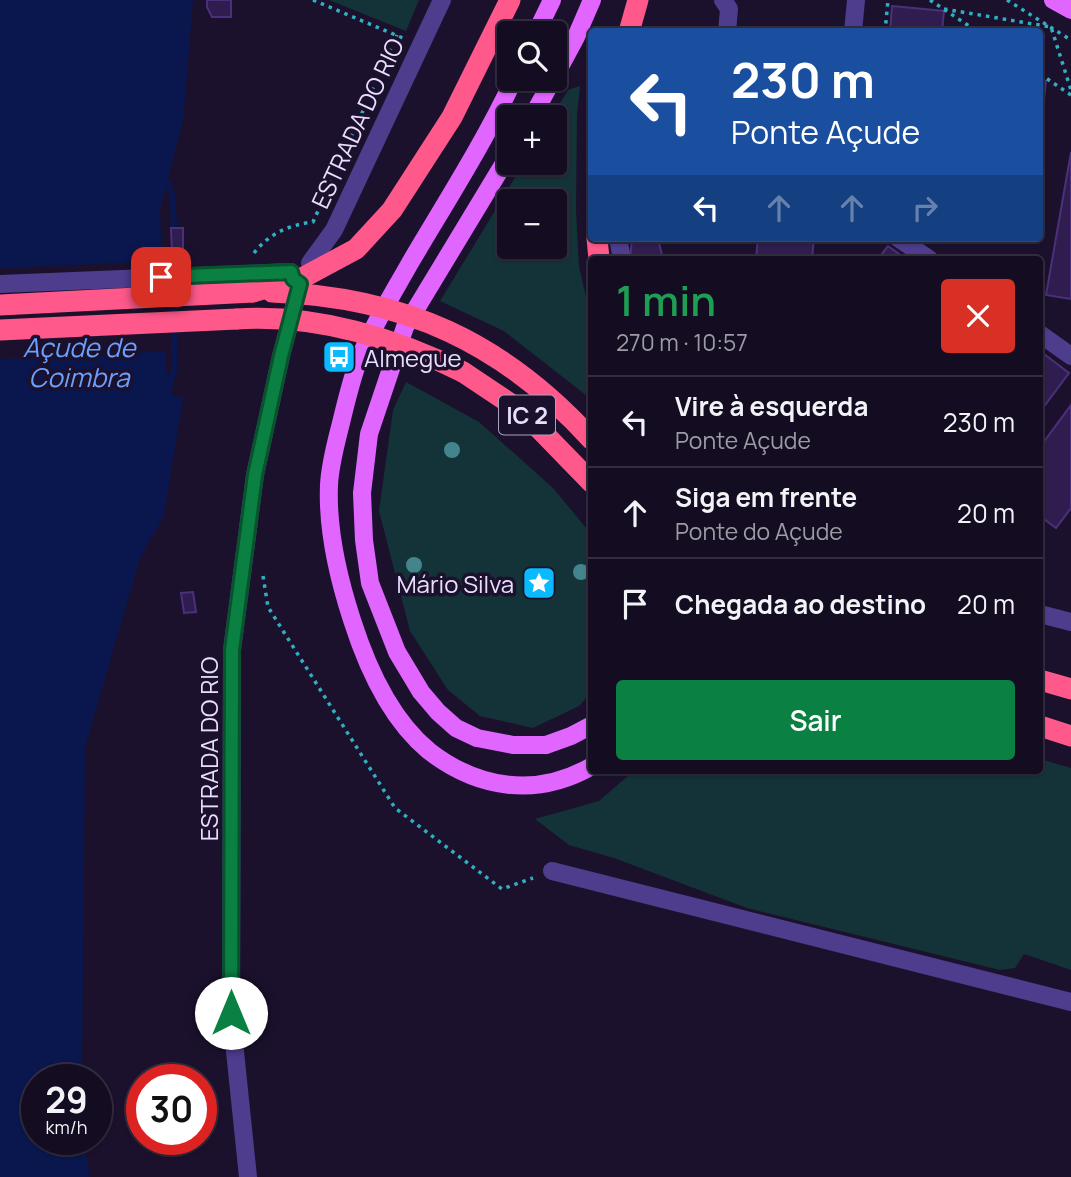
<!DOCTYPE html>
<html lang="pt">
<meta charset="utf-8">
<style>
:root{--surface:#140d22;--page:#211b2f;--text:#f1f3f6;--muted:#9d9ca5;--line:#332d40;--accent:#0b8043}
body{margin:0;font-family:Manrope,sans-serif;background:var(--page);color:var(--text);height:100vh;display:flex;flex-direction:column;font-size:26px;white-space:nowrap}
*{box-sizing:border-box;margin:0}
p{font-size:23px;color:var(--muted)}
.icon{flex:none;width:38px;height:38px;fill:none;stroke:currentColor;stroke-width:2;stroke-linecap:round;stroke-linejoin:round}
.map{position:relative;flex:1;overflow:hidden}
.drawer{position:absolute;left:588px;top:256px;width:455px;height:518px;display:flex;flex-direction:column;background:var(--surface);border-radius:7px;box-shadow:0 2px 5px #0004,0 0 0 2px var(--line)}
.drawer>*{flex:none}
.top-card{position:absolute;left:588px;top:28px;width:455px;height:214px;border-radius:7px;box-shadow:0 2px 5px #0004,0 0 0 2px var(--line);background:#1a4fa0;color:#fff;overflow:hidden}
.buttons{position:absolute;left:497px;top:21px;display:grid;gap:14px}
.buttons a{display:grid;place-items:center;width:70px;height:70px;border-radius:7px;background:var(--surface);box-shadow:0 2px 5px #0004,0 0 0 2px var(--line);font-size:35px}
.speed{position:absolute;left:21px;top:1064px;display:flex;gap:14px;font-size:35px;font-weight:700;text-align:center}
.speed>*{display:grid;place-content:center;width:91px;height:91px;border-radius:50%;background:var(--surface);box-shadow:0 2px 5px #0004,0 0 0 2px var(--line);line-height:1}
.speed small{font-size:18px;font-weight:400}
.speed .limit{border:10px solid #d22;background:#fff;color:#111}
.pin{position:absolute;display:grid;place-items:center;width:60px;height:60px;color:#fff;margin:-30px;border-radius:14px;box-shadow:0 4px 10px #0006}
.me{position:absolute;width:77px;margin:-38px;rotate:0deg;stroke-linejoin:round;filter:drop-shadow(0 0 5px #0008)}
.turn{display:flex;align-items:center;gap:24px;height:147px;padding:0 28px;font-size:32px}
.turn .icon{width:91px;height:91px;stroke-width:2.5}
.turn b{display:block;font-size:49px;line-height:60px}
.lanes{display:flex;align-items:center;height:66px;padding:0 28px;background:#0003;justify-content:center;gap:35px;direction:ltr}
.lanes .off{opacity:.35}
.round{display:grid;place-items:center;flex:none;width:74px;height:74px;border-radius:7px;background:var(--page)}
.overview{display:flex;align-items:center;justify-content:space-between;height:119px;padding:0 28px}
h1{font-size:42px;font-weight:600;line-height:52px;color:#1e9e55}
.cta{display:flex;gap:14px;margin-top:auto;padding:14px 28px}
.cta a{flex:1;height:80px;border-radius:7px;background:var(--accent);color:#fff;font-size:28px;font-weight:600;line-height:80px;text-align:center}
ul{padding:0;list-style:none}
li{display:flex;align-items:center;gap:21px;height:91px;padding:0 28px;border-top:2px solid var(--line)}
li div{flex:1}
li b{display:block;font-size:26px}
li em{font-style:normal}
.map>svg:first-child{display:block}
</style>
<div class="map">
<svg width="1071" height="1177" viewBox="0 0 1071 1177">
<rect width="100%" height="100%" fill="#1b112d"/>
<g fill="#143338" fill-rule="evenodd">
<path d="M329 0H419L406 31Z"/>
<path d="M580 86 577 115 576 210 579 267 591 318V399L504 331 440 301 524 163H555V117H552L568 90ZM555 201V247H509V201Z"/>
<path d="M406 382 479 422 553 488 591 534V693L579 706 533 728 480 716 448 690 410 631 379 511 393 410Z"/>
<path d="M1040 759 1071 768V970L1024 954 1015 968 1000 970 747 908 614 858 569 845 535 819 599 801 635 770H1040Z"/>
</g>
<path fill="#0a174e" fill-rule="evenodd" d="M0 0H193L183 121 160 209 166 370 173 387 172 395 183 398 164 515 140 558 85 747 82 1080H37V1139H83L90 1177H0ZM44 269 51 280 48 345 42 320Z"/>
<path fill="#1b112d" d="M166 261 169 351 0 359V268Z"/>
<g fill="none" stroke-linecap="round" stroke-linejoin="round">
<g stroke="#0a174e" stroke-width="6">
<path d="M161 180 168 182 172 195 175 236"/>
<path d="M175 275 176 247"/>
<path d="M168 389 174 370 175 300"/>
</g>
</g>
<g fill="#301d4f" stroke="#4c2f7b" stroke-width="2">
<path d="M207 0H231V17H212L207 7Z"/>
<path d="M892 6 944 11 942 32H890Z"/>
<path d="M1040 80 1046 81 1040 136Z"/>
<path d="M1071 152V299L1046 295Z"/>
<path d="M171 228H183V254H172Z"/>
<path d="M758 238H814L812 259H756Z"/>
<path d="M632 239 659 243 663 259H630Z"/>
<path d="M888 246 906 259H878Z"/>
<path d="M1040 351 1069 373 1040 412Z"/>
<path d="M1071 405V508L1056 528 1040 516V447Z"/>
<path d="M193 592 196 612 184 613 181 593Z"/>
</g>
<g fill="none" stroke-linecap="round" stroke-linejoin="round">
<g stroke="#2fb0c2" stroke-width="3.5" stroke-dasharray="3.5 5" stroke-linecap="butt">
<path d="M313 0 405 39"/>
<path d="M930 0 978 32"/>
<path d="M1007 0 1071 40"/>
<path d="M944 9 1051 27 1071 90"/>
<path d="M885 32 888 0"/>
<path d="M1040 74 1071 95"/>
<path d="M254 253C269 234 288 225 313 222L397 35"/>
<path d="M263 576 268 607 395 808 502 889 533 878"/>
</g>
<g stroke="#4e3c8d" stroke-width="18">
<path d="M723 0 729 9 727 32"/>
<path d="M853 32 856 0"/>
<path d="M618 238 622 259"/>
<path d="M898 238 929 259"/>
<path d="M310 263 334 230 442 0"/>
<path d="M0 284 291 272"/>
<path d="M1040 334 1071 356"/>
<path d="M1040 614 1071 622"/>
<path d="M552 871 1071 1002"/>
<path d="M248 1177 231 1013 232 650 255 475 281 356 300 284"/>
</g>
<g stroke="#e165ff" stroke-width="18">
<path d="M1053 0 1071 10"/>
<path d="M536 33 552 0"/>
<path d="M555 76 576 37 592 0"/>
<path d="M514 79C484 143 446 202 410 263 392 295 372 327 358 362 351 381 346 402 341 423 336 443 330 464 329 485 327 531 338 577 352 620 367 667 390 719 429 751 478 789 537 798 592 766"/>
<path d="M532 117 553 79"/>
<path d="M509 155 405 327 369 434 362 493 364 540 370 583 397 652 421 692 438 712 456 728 477 738 513 745H546L571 736 592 725"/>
</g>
<g stroke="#ff598b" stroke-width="21">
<path d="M629 32 638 0"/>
<path d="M597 238 599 259"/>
<path d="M0 305 253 292"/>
<path d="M0 330 237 319"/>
<path d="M463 372 523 412 592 483"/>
<path d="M1040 680 1071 689"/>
<path d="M1040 726 1071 736"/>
</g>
<g stroke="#ff598b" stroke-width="21">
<path d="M253 292 302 278 356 249 392 210 452 117 510 0"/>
<path d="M272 292C404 297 503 342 592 440"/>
<path d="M237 319C316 314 392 337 463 372"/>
</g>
</g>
<g fill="#44848d">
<circle cx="452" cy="450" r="8"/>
<circle cx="414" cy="565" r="8"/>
<circle cx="581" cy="572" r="8"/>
</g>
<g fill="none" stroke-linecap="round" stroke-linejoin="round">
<defs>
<path id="route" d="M161 277 291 272 293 279 300 284 281 356 255 475 232 650 231 1013"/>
</defs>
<use href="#route" stroke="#07532c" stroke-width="18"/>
<use href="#route" stroke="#0b8043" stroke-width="12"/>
</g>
<defs>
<symbol id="bus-square" viewBox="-11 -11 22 22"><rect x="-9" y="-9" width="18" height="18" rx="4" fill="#0abaff" stroke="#1b112d"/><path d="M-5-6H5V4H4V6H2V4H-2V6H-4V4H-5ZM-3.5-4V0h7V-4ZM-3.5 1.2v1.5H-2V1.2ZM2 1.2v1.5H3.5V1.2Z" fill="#fff"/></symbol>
<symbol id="sight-square" viewBox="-11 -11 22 22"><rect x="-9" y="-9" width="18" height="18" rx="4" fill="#0abaff" stroke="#1b112d"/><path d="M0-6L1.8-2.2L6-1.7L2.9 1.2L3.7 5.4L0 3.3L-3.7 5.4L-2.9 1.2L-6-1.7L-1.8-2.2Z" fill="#fff"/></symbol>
</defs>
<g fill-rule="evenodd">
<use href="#bus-square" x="320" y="338" width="38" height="38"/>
<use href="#sight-square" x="520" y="564" width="38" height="38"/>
</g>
<g text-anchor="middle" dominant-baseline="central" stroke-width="7" stroke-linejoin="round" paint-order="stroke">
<rect fill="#1b112d" stroke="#aaa0c0" stroke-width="2" x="499" y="395.5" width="56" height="39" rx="5"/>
<g font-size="23" font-weight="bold" fill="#e8deff">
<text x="527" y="415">IC 2</text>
</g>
<g font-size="24" fill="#e8deff" stroke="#1b112d">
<text transform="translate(357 123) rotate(-65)">ESTRADA DO RIO</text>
<text transform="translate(208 749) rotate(-90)">ESTRADA DO RIO</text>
</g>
<g font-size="24" fill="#e8deff" stroke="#1b112d" text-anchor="start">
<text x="364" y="357">Almegue</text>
<text x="514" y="583" text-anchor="end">Mário Silva</text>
</g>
<g font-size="26" font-style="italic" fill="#6ca0ff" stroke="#1b112d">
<text x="79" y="347">Açude de<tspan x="79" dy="30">Coimbra</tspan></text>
</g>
</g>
</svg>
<div class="buttons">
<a><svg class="icon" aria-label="search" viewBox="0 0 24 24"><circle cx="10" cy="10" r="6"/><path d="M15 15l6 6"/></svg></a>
<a>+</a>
<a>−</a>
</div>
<div class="speed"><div>29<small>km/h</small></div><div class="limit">30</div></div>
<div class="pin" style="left:161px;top:277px;background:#d93025"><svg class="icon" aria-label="arrive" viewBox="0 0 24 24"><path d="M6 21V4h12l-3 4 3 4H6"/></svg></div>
<svg class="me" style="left:231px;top:1013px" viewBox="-20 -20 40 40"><circle r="19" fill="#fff"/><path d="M0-13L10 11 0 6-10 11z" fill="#0b8043"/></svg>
<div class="top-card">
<div class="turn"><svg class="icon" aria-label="left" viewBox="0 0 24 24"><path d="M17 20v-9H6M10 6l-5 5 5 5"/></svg><div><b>230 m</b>Ponte Açude</div></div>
<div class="lanes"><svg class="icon" aria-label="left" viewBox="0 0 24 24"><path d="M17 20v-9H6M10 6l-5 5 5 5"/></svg><svg class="icon off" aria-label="ahead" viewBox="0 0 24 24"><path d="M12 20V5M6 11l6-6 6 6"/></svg><svg class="icon off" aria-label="ahead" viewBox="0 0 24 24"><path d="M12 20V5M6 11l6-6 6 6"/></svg><svg class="icon off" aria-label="right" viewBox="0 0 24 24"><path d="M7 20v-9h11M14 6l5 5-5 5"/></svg></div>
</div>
<section class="drawer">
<div class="overview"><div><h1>1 min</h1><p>270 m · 10:57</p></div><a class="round" style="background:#d93025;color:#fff"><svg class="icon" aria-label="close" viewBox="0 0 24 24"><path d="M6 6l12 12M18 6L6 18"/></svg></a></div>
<ul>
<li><svg class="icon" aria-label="left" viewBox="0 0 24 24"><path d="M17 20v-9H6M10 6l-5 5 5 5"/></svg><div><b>Vire à esquerda</b><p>Ponte Açude</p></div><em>230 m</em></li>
<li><svg class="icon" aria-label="ahead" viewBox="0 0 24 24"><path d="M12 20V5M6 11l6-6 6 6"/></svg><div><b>Siga em frente</b><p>Ponte do Açude</p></div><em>20 m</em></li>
<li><svg class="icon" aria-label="arrive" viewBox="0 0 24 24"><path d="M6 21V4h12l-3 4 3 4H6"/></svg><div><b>Chegada ao destino</b></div><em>20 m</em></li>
</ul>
<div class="cta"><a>Sair</a></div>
</section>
</div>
